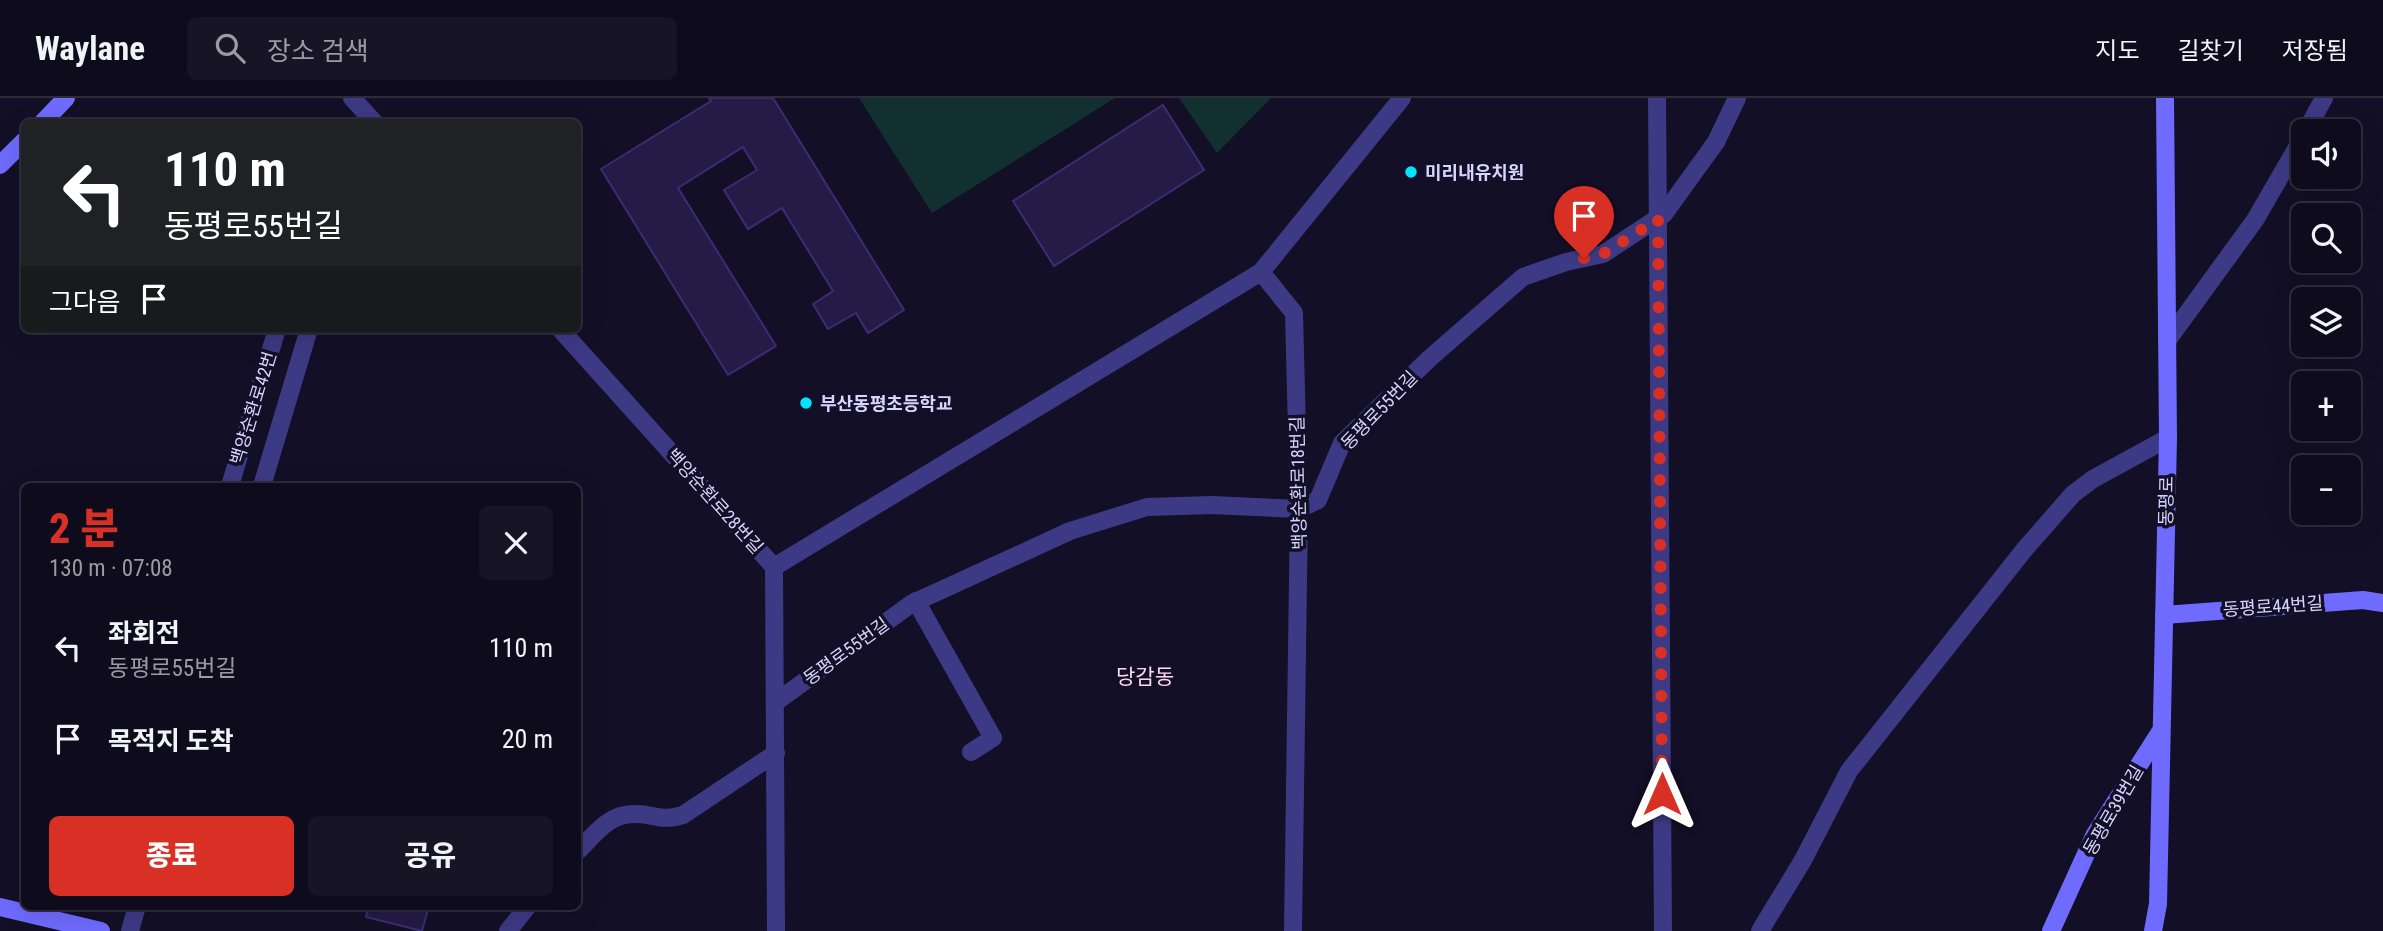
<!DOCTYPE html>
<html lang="ko">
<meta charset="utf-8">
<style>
:root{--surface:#0e0b1c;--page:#171425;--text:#f1f3f6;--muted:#9b9ba3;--line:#2e2b3b;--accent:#d93025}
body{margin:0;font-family:"Roboto Condensed","Noto Sans KR",sans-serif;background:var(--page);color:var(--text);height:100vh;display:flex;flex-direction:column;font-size:26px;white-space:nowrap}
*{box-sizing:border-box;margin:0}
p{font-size:23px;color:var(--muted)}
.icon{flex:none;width:38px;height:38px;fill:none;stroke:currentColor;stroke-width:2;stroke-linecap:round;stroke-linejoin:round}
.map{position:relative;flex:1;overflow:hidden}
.panel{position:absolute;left:21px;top:385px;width:560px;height:427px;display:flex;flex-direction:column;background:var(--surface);border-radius:10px;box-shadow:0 7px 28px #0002,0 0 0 2px var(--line)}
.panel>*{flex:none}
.guide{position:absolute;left:21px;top:21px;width:560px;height:214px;border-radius:10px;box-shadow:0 7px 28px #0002,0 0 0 2px var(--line);background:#202124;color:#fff;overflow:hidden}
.tools{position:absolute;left:2291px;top:21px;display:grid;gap:14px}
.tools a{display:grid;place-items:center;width:70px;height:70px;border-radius:10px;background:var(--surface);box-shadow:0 7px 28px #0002,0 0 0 2px var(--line);font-size:35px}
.pin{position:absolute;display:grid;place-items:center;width:60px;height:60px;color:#fff;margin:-72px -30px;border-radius:50% 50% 50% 0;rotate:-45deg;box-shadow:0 0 7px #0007}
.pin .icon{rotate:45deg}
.me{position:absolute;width:77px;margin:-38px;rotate:0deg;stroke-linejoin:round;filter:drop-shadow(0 0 5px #0008)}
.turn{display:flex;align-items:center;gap:24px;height:147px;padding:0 28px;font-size:32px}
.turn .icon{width:91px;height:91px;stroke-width:2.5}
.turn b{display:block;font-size:49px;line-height:60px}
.then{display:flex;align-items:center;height:66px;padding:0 28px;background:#0003;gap:14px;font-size:26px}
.round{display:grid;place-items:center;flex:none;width:74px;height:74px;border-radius:10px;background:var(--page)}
.headline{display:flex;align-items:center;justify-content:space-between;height:119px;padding:0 28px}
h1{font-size:42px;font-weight:800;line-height:52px;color:var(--accent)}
.cta{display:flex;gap:14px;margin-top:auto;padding:14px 28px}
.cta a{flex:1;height:80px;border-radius:10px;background:var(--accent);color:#fff;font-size:28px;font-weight:800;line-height:80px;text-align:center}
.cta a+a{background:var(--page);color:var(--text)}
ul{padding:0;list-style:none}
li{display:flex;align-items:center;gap:21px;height:91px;padding:0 28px}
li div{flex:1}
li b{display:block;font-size:26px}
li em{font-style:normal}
header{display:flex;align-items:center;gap:42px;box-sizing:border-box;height:98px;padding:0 35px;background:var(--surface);border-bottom:2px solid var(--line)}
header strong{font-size:33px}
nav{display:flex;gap:38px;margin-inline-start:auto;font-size:24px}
.search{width:490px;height:63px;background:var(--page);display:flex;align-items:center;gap:18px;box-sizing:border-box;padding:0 24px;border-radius:10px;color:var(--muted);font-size:26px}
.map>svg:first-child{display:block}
</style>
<header>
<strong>Waylane</strong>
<div class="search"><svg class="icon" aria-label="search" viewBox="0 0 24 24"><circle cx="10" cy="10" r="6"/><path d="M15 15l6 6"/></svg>장소 검색</div>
<nav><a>지도</a><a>길찾기</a><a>저장됨</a></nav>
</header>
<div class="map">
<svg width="2383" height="833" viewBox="0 0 2383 833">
<rect width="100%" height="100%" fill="#130f26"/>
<g fill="#12302f">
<path d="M859 0H1115L932 115Z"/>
<path d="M1179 0H1271L1217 55Z"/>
</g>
<g fill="#241b47" stroke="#3b2d73" stroke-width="2">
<path d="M709 0H773L904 212 868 235 856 215 828 231 813 206 833 193 782 110 748 131 724 92 757 72 743 49 678 90 776 248 728 277 601 71 711 3Z"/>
<path d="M1163 7 1204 72 1054 168 1013 103Z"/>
<path d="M368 808H429L422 833 366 819Z"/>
</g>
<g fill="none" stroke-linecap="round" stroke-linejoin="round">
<g stroke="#3d3a85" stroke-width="18">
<path d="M2306 33 2324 0"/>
<path d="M2167 243 2255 122 2303 39"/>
</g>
<g stroke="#3d3a85" stroke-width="18">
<path d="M352 0 374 24"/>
<path d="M1657 0 1663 833"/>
<path d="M1261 174 1294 215 1299 411 1293 833"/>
<path d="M560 231 774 469 776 833"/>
<path d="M230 388 277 231"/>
<path d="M262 388 309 231"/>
<path d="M774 469 1261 174 1402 0"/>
<path d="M916 503 993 640 971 654"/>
<path d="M776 604 911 506 1070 433 1147 409 1212 407 1299 411 1318 402 1342 345 1430 260 1523 179 1566 164 1603 156 1664 116 1716 44 1737 0"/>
<path d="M578 753C594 737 609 715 635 716 657 716 658 724 683 717L776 655"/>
<path d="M130 833 137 808"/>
<path d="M508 833 528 808"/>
<path d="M1760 833 1803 762 1849 673 2024 452 2073 396 2093 381 2168 340"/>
</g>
<g stroke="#6f6bff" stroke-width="18">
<path d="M43 24 66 0"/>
<path d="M0 67 24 43"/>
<path d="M2164 517 2363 502 2383 505"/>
<path d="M0 809 101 833"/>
<path d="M2051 833 2095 736 2160 634"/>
<path d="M2153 833 2158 806 2168 340 2165 0"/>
</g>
</g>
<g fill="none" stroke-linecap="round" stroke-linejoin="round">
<path stroke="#d93025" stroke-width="12" stroke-dasharray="0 21.6" d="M1584 160 1603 156 1658 121 1662 696"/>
</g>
<g fill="#00e5ff" stroke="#130f26" stroke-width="2.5">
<circle cx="1411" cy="74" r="7"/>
<circle cx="806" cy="305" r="7"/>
</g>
<g text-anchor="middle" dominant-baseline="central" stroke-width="7" stroke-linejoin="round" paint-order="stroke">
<g font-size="18" font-weight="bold" fill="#d9d4ff" stroke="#130f26" text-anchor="start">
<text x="1425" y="74">미리내유치원</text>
<text x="820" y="305">부산동평초등학교</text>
</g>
<g font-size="18" fill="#d9d4ff" stroke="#130f26">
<text transform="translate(253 310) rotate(-73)">백양순환로42번</text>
<text transform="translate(1379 312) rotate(-46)">동평로55번길</text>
<text transform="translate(1298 385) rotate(-91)">백양순환로18번길</text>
<text transform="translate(715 403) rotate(48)">백양순환로28번길</text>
<text transform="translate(2166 403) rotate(-89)">동평로</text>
<text transform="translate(2273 508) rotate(-4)">동평로44번길</text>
<text transform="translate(846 553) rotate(-36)">동평로55번길</text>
<text transform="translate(2113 712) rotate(-60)">동평로39번길</text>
</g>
<g font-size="21" fill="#ffd6f0" stroke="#130f26">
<text x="1145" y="579">당감동</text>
</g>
</g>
</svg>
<div class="tools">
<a><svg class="icon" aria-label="sound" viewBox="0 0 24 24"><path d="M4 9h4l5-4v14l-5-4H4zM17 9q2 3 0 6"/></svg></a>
<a><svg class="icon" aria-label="search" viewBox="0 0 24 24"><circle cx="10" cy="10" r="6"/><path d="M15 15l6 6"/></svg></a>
<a><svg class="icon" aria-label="layers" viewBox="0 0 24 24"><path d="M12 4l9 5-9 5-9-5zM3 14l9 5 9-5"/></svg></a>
<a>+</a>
<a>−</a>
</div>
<div class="pin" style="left:1584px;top:160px;background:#d93025"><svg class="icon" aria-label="arrive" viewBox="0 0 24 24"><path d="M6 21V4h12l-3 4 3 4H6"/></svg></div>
<svg class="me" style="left:1662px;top:696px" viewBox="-20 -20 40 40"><path d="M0-17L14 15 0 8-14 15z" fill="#d93025" stroke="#fff" stroke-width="4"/></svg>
<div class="guide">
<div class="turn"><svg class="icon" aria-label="left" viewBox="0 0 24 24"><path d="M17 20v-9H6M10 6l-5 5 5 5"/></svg><div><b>110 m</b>동평로55번길</div></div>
<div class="then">그다음<svg class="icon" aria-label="arrive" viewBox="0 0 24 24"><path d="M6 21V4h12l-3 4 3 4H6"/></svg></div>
</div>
<section class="panel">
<div class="headline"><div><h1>2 분</h1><p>130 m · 07:08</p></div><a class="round"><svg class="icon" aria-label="close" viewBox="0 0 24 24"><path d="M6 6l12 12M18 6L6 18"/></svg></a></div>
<ul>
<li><svg class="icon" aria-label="left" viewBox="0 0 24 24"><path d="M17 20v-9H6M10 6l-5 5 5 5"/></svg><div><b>좌회전</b><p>동평로55번길</p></div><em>110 m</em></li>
<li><svg class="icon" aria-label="arrive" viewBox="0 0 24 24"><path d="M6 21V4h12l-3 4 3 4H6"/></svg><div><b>목적지 도착</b></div><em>20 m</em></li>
</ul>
<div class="cta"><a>종료</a><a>공유</a></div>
</section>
</div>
